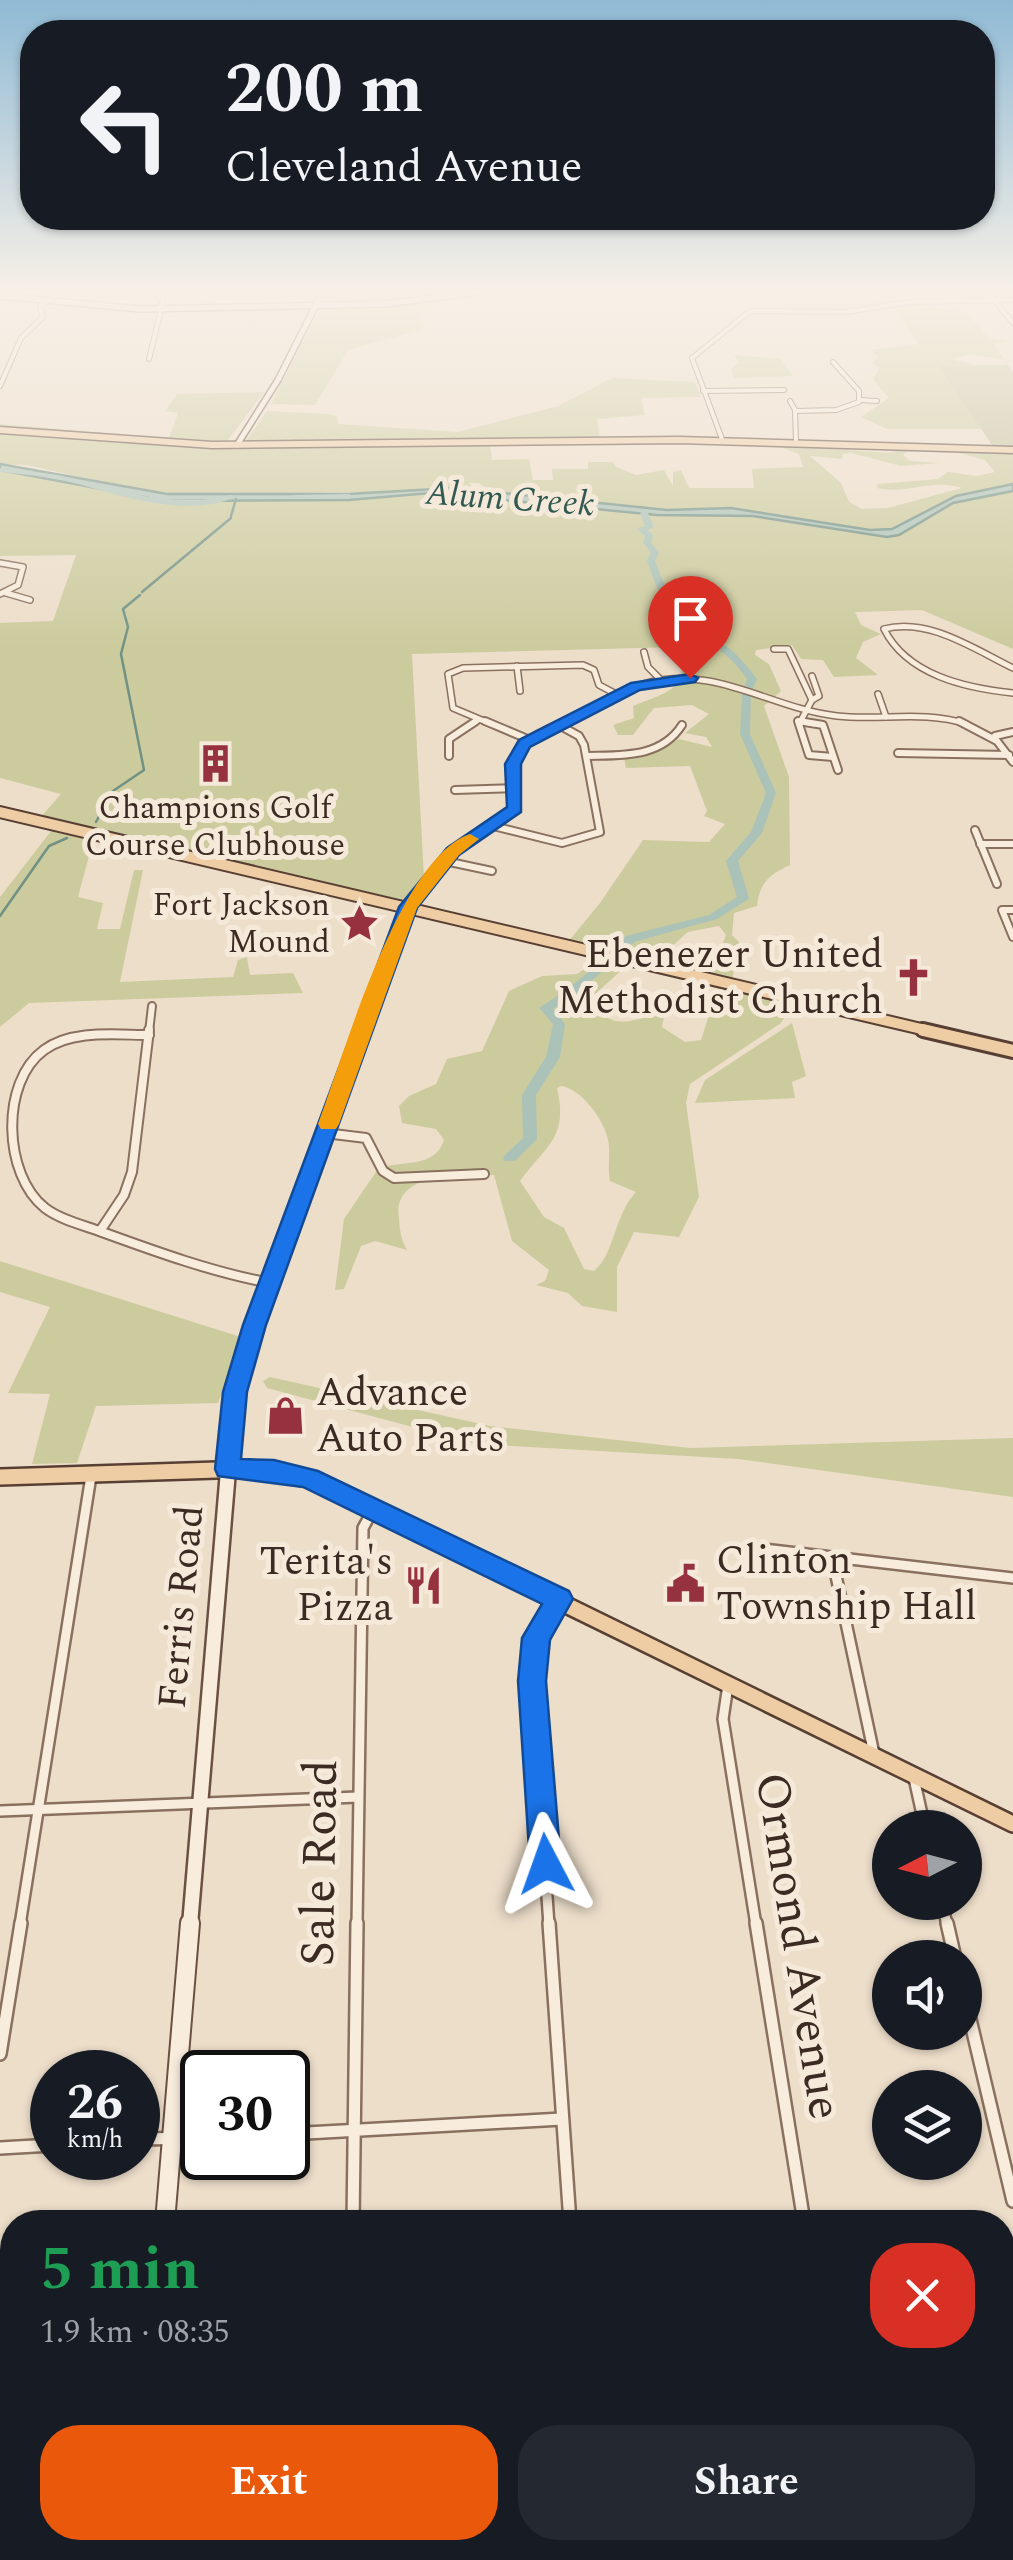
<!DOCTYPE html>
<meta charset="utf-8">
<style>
:root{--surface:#171b24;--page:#242831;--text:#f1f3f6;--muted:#9ea1a6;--accent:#ea580c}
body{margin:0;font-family:Spectral,serif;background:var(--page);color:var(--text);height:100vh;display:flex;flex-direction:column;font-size:38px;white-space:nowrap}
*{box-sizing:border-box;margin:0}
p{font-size:32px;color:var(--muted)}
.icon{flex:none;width:55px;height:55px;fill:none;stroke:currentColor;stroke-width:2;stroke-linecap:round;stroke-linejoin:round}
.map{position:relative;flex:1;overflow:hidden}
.panel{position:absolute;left:0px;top:2210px;width:1015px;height:350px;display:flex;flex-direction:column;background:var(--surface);border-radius:40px 40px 0 0;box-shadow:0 2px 8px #0004}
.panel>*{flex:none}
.top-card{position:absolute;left:20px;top:20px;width:975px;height:210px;border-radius:40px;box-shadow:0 2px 8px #0004;background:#171b24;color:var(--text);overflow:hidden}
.needle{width:65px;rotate:264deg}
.tools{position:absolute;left:872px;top:1810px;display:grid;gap:20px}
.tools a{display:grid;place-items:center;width:110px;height:110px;border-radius:50%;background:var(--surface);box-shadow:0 2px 8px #0004;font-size:50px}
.speed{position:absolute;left:30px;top:2050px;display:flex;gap:20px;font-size:50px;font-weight:700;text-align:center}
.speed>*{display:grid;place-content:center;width:130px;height:130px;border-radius:50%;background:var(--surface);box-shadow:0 2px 8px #0004;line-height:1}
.speed small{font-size:25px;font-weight:400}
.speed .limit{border:5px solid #111;border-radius:15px;background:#fff;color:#111}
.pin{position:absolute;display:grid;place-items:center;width:85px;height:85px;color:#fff;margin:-102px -42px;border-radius:50% 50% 50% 0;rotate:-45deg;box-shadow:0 0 10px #0007}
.pin .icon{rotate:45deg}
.me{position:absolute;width:110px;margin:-55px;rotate:356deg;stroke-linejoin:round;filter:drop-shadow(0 0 8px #0008)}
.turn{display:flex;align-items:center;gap:35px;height:210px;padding:0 40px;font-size:45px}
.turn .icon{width:130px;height:130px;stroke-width:2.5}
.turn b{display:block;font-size:70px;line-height:85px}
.round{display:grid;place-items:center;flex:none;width:105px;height:105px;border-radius:40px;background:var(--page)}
.head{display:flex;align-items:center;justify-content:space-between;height:170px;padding:0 40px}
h1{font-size:60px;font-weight:700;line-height:75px;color:#1e9e55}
.action{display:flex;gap:20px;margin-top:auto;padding:20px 40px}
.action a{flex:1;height:115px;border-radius:40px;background:var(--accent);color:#fff;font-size:40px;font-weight:700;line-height:115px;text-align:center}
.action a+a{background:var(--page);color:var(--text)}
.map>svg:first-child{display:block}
</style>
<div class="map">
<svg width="1013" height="2560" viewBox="0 0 1013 2560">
<rect width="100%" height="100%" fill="#eddeca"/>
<g fill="#cccb9e" fill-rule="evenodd">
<path d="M329 289H487L417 298 327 301Z"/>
<path d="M773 289H852L847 291C856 297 936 289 956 289L923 292 924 298 892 293 902 301C850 310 799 317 747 310L782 312Z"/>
<path d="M421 302 429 310 420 312 421 330 348 350 315 405 271 404 320 308Z"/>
<path d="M907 303 966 312 990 339 1013 340 994 344 1013 372 1004 360 970 354 951 359 976 365 940 367 985 429H887L861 417 889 398 873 379 880 368 873 363 878 357 871 350 918 344 895 310 887 308Z"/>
<path d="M734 355 781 359 793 376 734 378 731 369 739 363Z"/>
<path d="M612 378 695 382 701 397 641 398 645 415 597 419 600 439 293 445 290 437 288 443 245 442 267 411 327 414 337 416 338 424 458 432 558 406Z"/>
<path d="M264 392 225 444 0 429V424L169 438 178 413 165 411 177 394Z"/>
<path d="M0 431 172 446 490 444 492 460 529 459 533 480H553L552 469H588V462H613L616 467 636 475 664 470 673 486V472L681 470 689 488H754L752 469 803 467 799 454 775 445 890 453 903 447 909 449 903 455 910 461 939 463 901 466 851 453 843 454 842 459 810 456 841 483 849 502 862 509 888 508 962 488C933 478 906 495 877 488L878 484 938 479 948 472 977 476 995 472 985 460 944 449 1013 451V484L946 501 1013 487V649L922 610 855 612 861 625 881 634 863 642 856 658 878 675 834 677 823 660 801 659 792 645 756 650 755 655 769 664 781 691 764 706 789 777 790 865C769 875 760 882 757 906L734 913 732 935 739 942 732 982 711 975 726 935 719 926 688 932 653 963 567 943 600 903 643 840 709 842 725 824 704 816 707 811 690 766 626 768 624 758 657 751 679 739 712 747 706 737 685 733 709 714 692 705 654 708 633 735H618L613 725 634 718 633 706C667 692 691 690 678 647L412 654 424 878 403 900 40 818 61 794 0 778V623L53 621 76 555 0 556V470L165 501 349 500 430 493 618 506 488 491 479 483H469L475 490 191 495 150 493 27 465 0 464Z"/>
<path d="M51 831 93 841 78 897 103 903 97 929H120L134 870H143L120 982 233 977 238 960 247 957 250 975 293 973 303 993 29 1003 0 1027V897Z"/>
<path d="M596 961 625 967 593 996C608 1038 638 1017 665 1012L662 1027 685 1042 701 1040 718 986 791 1005 781 1023 690 1084 686 1103 699 1197 679 1237 634 1232 617 1267V1312L582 1306 568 1293 536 1285 545 1281 549 1270 512 1241 494 1175C461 1175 391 1171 399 1219 400 1231 401 1240 407 1250L375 1241 361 1246 344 1289 335 1290 344 1219 378 1169C401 1159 434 1170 444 1140L436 1129 402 1123 399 1106 409 1096 436 1084 447 1059 482 1051 509 991 542 976 577 974ZM561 1086C581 1089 604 1119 608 1140 611 1153 607 1167 610 1181L636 1192C614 1215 615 1254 594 1271L584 1269 564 1228 544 1217 520 1181C545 1146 569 1138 557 1088Z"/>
<path d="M792 1023 806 1076 792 1082 795 1098 695 1103 705 1080Z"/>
<path d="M0 1261 244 1338 218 1403 96 1406 77 1463 32 1464 50 1394 8 1393 50 1307 0 1292Z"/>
<path d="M270 1377 490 1426 690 1448 1013 1438V1497L738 1459 476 1444 267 1388 263 1381Z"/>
</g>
<path fill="#c1c19c" d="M1008 365 1013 372V448H994L939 366Z"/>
<path fill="#aac2b8" stroke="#719185" stroke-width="2.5" d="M0 464 167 494H347L454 488 667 510 731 508 870 530 892 529 956 496 1013 484V491L953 503 899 535 887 537 753 516 657 515 430 493 349 500 165 501 0 470Z"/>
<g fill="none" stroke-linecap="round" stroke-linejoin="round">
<g stroke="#719185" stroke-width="2.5">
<path d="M231 516 236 499"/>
<path d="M142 592 231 518"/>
<path d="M96 822 113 791 144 770 121 654 128 627 123 609 140 595"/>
<path d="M0 916 49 846 67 838"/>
</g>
<g fill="#aac2b8" fill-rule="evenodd">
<path d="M0 468 58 475 144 496 173 500H203L232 495 236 497C182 520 116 493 62 480 41 476 21 474 0 472Z"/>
<path d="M347 494H350V498L295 499 291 497 295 495Z"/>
<path d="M644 511 648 513 654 527 648 530 653 535 651 543 659 552 655 561 679 621C713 632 736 650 757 679L751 692 750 734 776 793 762 833 738 861 749 898 747 900 717 919 634 942 620 956 616 957 610 953 626 936 709 915 737 897 726 861 751 832 766 793 740 734 742 694 747 679C723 645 704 641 670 623L647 561 651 552 643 543 645 536 637 529 645 526 640 513Z"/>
<path d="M608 956 612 957V963L573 997 553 1009 565 1024 560 1057 536 1095 537 1139 515 1161H505L503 1158 505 1155 523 1138 522 1095 546 1057 553 1024 539 1008 565 991Z"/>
</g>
<defs>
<g id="minor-far5">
<path d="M994 300 1013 323"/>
<path d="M149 359 161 310"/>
<path d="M0 386 21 338 43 317 40 306 64 289"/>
<path d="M703 391 784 390"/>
<path d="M860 400 877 401"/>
<path d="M790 401 795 410 796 441"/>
<path d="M795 411 836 410 859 402V391L833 362"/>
<path d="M722 439 692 358 750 311 846 312 909 302 1013 300"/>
</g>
<g id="minor-far4">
<path d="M0 563 23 567 18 585 0 594"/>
<path d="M6 593 30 600"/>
<path d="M774 649H788L812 700 799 724"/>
<path d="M644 652 648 667 661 680"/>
<path d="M517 666 520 691"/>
<path d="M1013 668C974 649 928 617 884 629 907 675 965 688 1013 693"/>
<path d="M812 676 819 696 812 700"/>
<path d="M878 694 886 717"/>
<path d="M798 721 814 724"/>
<path d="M472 724 478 720"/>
<path d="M491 724 453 708 448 674 463 668 583 665 594 670 599 685 618 695"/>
<path d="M561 724C591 710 619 690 651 682 717 666 773 709 837 716 879 721 925 710 966 724"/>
</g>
<g id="minor-far3">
<path d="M485 721 530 740"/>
<path d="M798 721 809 755 833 757"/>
<path d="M799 721 823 725 838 770"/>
<path d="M959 721 997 741 1013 762"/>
<path d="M995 736 1013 732"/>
<path d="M898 753 1009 755"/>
<path d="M449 756V739L476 721"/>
<path d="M587 756C622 755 661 758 682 725"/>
<path d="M455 790 516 788"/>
<path d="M493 826 562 843 600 832 584 745 579 736 559 725"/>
<path d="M975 830 997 884"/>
<path d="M980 844H1013"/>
<path d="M445 861 492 871"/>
<path d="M408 907 453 852 515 808C518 749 504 749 566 721"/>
<path d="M1013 910H1002L1013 937"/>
<path d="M149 1032 152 1006"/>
</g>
<g id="minor-far2">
<path d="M149 1035C117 1035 72 1029 44 1050 0 1082 3 1175 45 1208 61 1220 83 1225 102 1232 157 1252 212 1272 270 1283"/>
<path d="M325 1133 366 1138 383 1171 394 1178 484 1174"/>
<path d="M100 1231 124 1195 132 1172 149 1030"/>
</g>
<g id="minor-far1">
<path d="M756 1548 1013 1578"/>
<path d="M832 1557 874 1754"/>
<path d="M728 1685 723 1719 756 1925"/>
<path d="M914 1778 925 1828"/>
<path d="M0 1811 358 1797"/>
<path d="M942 1902 947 1925"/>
<path d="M20 1925 91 1476"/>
<path d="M357 1925 363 1528 373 1510"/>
<path d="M549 1925 532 1681 536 1638 559 1600"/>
</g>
<g id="minor">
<path d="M549 1923 570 2222"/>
<path d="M756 1923 804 2222"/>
<path d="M947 1923 955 1958"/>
<path d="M965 1998 1013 2201"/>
<path d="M0 2054 21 1923"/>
<path d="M288 2134 562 2119"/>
<path d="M138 2139 202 2138"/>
<path d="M0 2148 52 2145"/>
<path d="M353 2222 357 1923"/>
<path d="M348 2548V2560"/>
<path d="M592 2548 593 2560"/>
<path d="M855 2548 857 2560"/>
</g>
<path id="tertiary" d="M148 289 163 299 161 310"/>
<g id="secondary-far4">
<path d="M0 296 140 309 385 304 501 289"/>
<path d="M237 445 278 380 324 289"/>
</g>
<path id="secondary-far3" d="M363 1032 408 907"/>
<path id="secondary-far2" d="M232 1425 235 1386 364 1030"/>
<path id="secondary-far1" d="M190 1925 232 1423"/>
<g id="secondary">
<path d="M165 2222 190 1923"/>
<path d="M136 2560 137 2548"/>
</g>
<path id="primary-far3" d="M0 430 212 445 679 440 1013 450"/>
<path id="primary-far2" d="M0 812 934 1032"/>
<path id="primary-far1" d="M923 1030 1013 1051"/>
<path id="primary" d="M0 1477 248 1469 309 1479 1013 1824"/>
</defs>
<use href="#minor-far5" stroke="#8a705f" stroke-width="6"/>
<use href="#minor-far4" stroke="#8a705f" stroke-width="8"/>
<use href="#minor-far3" stroke="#8a705f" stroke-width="10"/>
<use href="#minor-far2" stroke="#8a705f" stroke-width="12"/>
<use href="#minor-far1" stroke="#8a705f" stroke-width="14"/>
<use href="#minor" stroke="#8a705f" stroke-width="16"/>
<use href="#tertiary" stroke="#8a705f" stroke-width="8"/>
<use href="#secondary-far4" stroke="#6c5142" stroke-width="8"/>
<use href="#secondary-far3" stroke="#6c5142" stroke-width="12"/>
<use href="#secondary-far2" stroke="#6c5142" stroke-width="16"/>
<use href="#secondary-far1" stroke="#6c5142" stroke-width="19"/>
<use href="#secondary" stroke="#6c5142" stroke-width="22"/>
<use href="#primary-far3" stroke="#583f33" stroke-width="9"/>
<use href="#primary-far2" stroke="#583f33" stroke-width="14"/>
<use href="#primary-far1" stroke="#583f33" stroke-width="18"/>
<use href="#primary" stroke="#583f33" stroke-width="20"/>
<use href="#minor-far5" stroke="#f8eddd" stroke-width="4"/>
<use href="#minor-far4" stroke="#f8eddd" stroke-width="5"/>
<use href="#minor-far3" stroke="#f8eddd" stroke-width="6"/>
<use href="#minor-far2" stroke="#f8eddd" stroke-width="8"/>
<use href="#minor-far1" stroke="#f8eddd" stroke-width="9"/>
<use href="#minor" stroke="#f8eddd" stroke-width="11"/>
<use href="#tertiary" stroke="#f8eddd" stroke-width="5"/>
<use href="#secondary-far4" stroke="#f8eddd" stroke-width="5"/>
<use href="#secondary-far3" stroke="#f8eddd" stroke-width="9"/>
<use href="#secondary-far2" stroke="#f8eddd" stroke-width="11"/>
<use href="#secondary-far1" stroke="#f8eddd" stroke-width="14"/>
<use href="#secondary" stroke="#f8eddd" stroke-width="18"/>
<use href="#primary-far3" stroke="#eecda5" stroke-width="6"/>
<use href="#primary-far2" stroke="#eecda5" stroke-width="10"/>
<use href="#primary-far1" stroke="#eecda5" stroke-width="12"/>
<use href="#primary" stroke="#eecda5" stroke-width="15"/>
</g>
<linearGradient id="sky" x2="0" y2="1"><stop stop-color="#8fbad5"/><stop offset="0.45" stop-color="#f7f0e7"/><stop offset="1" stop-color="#f7f0e7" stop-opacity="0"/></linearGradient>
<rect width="1013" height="648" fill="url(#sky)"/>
<path fill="#1a73e8" stroke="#114b97" stroke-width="2.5" d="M690 674 698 678 695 682 640 690 530 747 521 764V812L459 855 417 908 266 1325 247 1392 241 1459 274 1460 318 1471 569 1591 573 1599 550 1640 546 1681 561 1864 556 1874 546 1878 535 1874 530 1864 518 1681 522 1638 542 1604 303 1487 218 1476 215 1469 223 1392 243 1325 399 907 447 848 507 807 505 764 519 740 631 683Z"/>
<path fill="#f59e0b" d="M470 834 479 839 459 855 417 908 339 1124 336 1129H321L318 1124C344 1055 399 858 470 834Z"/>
<defs>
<symbol id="building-bare" viewBox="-9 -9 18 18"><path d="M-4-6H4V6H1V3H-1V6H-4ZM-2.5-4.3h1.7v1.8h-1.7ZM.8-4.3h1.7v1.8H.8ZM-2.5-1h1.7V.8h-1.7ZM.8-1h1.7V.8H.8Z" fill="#96313f" stroke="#f5e9da" stroke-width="2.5" paint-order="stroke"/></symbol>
<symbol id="sight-bare" viewBox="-9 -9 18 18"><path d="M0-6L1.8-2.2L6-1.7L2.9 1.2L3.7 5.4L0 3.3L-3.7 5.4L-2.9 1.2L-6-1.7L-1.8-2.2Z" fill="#96313f" stroke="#f5e9da" stroke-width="2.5" paint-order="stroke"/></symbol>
<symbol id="church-bare" viewBox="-9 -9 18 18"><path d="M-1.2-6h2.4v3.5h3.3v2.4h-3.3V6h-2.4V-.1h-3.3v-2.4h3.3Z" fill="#96313f" stroke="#f5e9da" stroke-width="2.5" paint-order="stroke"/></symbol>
<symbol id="shop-bare" viewBox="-9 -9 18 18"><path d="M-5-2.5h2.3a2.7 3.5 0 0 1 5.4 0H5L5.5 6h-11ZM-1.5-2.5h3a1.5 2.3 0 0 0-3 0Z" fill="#96313f" stroke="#f5e9da" stroke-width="2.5" paint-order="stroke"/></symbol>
<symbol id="civic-bare" viewBox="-9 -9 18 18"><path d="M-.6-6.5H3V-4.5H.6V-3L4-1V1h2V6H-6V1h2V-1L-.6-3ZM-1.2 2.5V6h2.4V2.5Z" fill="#96313f" stroke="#f5e9da" stroke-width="2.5" paint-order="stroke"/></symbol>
<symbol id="restaurant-bare" viewBox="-9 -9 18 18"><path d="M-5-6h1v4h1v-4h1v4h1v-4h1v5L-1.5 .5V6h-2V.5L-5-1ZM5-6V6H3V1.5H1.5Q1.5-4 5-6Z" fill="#96313f" stroke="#f5e9da" stroke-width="2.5" paint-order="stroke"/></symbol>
</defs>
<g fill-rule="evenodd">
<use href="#building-bare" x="188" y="736" width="55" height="55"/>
<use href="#sight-bare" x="332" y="896" width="55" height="55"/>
<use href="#church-bare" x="886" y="950" width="55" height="55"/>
<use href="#shop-bare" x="258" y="1388" width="55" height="55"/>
<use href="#civic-bare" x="658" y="1556" width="55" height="55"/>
<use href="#restaurant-bare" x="396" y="1558" width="55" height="55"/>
</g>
<g text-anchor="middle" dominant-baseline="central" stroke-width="10" stroke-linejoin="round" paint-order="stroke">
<g font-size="32" fill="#3b2b22" stroke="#f5e9da">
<text x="215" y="808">Champions Golf<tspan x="215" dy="37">Course Clubhouse</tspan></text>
<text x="330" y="905" text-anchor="end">Fort Jackson<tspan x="330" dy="37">Mound</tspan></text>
</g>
<g font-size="35" font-style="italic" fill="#325a52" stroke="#f5e9da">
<text transform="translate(510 499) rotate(4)">Alum Creek</text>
</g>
<g font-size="40" fill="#3b2b22" stroke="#f5e9da" text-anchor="end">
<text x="883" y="955">Ebenezer United<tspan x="883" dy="46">Methodist Church</tspan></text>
<text x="316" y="1393" text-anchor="start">Advance<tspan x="316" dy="46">Auto Parts</tspan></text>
<text x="716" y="1561" text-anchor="start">Clinton<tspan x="716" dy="46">Township Hall</tspan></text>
<text x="393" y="1562">Terita's<tspan x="393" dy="46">Pizza</tspan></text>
</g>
<g font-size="40" fill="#3b2b22" stroke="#f5e9da">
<text transform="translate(182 1607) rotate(-85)">Ferris Road</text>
</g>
<g font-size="48" fill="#3b2b22" stroke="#f5e9da">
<text transform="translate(320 1863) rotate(-89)">Sale Road</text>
<text transform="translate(798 1946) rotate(81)">Ormond Avenue</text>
</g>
</g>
</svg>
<div class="tools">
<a><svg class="needle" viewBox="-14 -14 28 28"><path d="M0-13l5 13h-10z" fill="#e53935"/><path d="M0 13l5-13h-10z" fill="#9ea1a6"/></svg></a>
<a><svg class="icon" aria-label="sound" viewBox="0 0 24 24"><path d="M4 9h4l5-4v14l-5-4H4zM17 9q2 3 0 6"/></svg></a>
<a><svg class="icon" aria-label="layers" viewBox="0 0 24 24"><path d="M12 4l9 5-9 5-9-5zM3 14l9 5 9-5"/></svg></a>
</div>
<div class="speed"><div>26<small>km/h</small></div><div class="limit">30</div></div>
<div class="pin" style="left:690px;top:678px;background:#d93025"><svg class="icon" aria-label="arrive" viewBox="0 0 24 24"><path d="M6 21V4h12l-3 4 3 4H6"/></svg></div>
<svg class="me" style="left:546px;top:1864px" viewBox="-20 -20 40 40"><path d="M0-17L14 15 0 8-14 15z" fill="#1a73e8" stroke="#fff" stroke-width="4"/></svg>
<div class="top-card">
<div class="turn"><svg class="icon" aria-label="left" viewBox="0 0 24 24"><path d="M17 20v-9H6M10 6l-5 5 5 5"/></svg><div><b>200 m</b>Cleveland Avenue</div></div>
</div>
<section class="panel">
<div class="head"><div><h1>5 min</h1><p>1.9 km · 08:35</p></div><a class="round" style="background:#d93025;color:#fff"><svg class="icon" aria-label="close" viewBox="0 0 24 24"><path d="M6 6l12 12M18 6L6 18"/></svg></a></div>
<div class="action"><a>Exit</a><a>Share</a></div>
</section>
</div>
